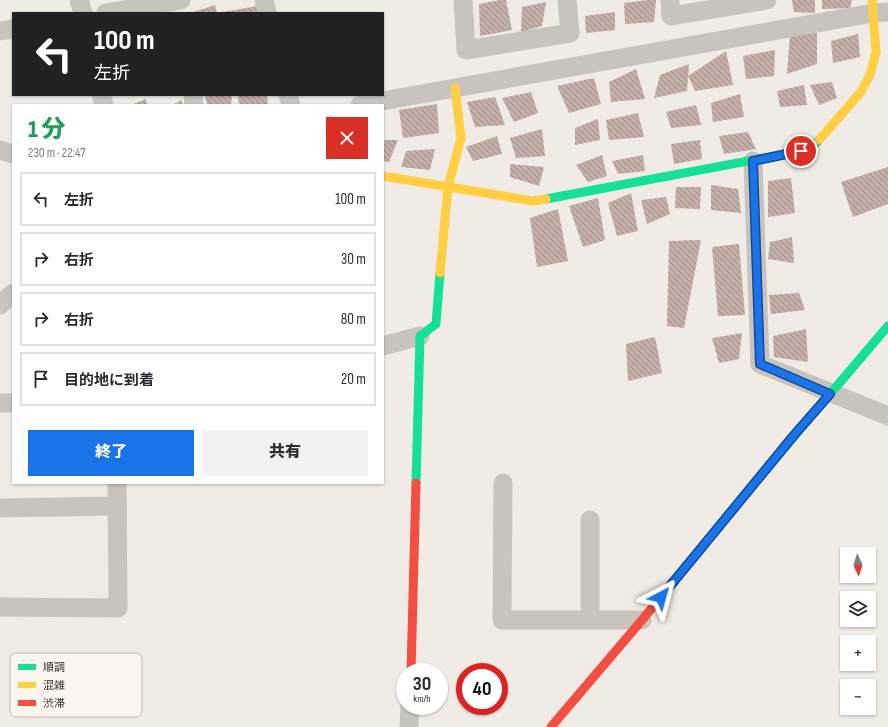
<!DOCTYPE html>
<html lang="ja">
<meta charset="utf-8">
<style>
:root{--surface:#fff;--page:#f2f2f3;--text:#2b2b33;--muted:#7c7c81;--line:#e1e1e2;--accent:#1a73e8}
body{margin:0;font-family:"Sofia Sans Condensed","Noto Sans JP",sans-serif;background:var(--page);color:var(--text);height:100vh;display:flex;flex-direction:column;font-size:15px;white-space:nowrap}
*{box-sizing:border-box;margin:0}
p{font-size:13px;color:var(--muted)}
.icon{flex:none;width:22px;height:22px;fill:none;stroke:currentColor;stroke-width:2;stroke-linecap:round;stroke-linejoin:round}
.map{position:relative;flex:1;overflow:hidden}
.side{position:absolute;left:12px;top:104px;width:372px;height:380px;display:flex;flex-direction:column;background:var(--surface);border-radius:0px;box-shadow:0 1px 3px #0004}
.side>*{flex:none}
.guide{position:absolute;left:12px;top:12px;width:372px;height:84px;border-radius:0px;box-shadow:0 1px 3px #0004;background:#202124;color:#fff;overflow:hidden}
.needle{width:26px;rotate:176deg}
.fabs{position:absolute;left:840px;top:547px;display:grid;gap:8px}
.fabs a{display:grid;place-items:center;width:36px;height:36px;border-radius:0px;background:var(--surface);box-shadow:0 1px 3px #0004;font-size:20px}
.speed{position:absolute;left:396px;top:663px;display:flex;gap:8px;font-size:20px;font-weight:700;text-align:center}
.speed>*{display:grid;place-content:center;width:52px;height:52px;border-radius:50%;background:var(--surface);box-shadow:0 1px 3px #0004;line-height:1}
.speed small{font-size:10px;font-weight:400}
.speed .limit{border:6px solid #d22;background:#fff;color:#111}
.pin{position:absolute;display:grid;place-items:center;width:34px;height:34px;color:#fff;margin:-17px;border:2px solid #fff;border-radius:50%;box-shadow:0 1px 4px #0007}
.me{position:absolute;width:44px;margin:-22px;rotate:39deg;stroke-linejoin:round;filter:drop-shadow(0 0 3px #0008)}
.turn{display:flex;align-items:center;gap:14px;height:84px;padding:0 16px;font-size:18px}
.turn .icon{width:52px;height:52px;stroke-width:2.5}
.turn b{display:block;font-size:28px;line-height:34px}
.round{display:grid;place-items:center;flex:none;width:42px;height:42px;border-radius:0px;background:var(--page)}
.headline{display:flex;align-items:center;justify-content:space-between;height:68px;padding:0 16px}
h1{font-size:24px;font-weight:800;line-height:30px;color:#1e9e55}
.primary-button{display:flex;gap:8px;margin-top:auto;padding:8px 16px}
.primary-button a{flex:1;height:46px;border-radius:0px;background:var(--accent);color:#fff;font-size:16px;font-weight:800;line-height:46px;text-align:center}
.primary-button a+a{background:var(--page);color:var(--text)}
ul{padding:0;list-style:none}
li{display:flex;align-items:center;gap:12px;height:54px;margin:0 8px 6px;padding:0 8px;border:2px solid var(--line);border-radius:0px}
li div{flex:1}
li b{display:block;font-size:15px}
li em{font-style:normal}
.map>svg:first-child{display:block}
</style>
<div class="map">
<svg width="888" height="727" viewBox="0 0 888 727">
<defs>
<pattern id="building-back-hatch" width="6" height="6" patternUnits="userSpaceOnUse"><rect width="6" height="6" fill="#c3afa7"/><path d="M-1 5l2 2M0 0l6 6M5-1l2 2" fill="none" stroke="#a08f88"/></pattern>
</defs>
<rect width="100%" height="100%" fill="#f0ebe5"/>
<g fill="url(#building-back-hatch)">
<path d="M500 0H506L512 30 480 36 479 4Z"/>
<path d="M648 0H656L654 22 625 24 624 3Z"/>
<path d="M792 0H815V13L794 12Z"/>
<path d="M822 0H852L850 8 822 9Z"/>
<path d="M546 2 542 26 521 32 522 7Z"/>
<path d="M215 5 217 13H190Z"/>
<path d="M257 6V13H224L223 12Z"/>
<path d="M615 12V30L586 33 585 16Z"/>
<path d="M817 33V64L787 74 790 35Z"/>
<path d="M858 34 860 57 833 63 831 41Z"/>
<path d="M775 50 774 76 746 79 743 56Z"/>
<path d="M726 51 733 85 695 91 688 76Z"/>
<path d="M689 64 687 91 654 98 660 75Z"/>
<path d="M636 69 645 99 611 102 609 82Z"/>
<path d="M594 78 601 104 569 113 557 86Z"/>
<path d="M832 82 837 98 819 105 810 85Z"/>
<path d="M804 85 807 105 780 107 777 91Z"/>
<path d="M531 92 538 113 514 122 502 98Z"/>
<path d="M740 94 744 117 713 122 711 103Z"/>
<path d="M205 95H232L231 105H207Z"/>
<path d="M237 95H267L268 105H240Z"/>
<path d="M495 97 505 125 475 127 467 102Z"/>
<path d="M146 99 147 105H131Z"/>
<path d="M181 100 183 105H173Z"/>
<path d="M437 104 439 133 403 138 399 110Z"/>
<path d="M696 105 701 125 671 128 666 112Z"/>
<path d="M638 113 644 137 609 140 606 120Z"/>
<path d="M598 119 600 140 575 145V128Z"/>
<path d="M542 129 545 156 516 158 510 138Z"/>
<path d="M748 132 756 149 724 154 719 136Z"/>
<path d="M497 136 502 154 473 161 466 147Z"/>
<path d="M383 140H398L389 162 383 161Z"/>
<path d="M700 140 702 159 674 164 671 144Z"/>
<path d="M435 149 430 170 401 167 406 151Z"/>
<path d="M602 155 607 176 588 182 576 165Z"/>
<path d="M643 155 645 171 618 174 612 161Z"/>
<path d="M510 164 544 167 539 186 510 177Z"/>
<path d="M888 167V204L853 217 841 182Z"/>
<path d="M791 178 795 213 768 217V181Z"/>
<path d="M711 185 738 189 741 213 711 210Z"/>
<path d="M676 187H701L700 209 675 208Z"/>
<path d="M631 193 638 231 617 236 608 203Z"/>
<path d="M666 197 670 214 647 224 641 200Z"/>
<path d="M598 198 605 240 583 247 569 206Z"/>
<path d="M558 209 568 261 537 267 530 218Z"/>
<path d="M792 237 794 263 768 259 770 242Z"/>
<path d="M701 240 684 328 667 326 669 241Z"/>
<path d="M739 244 745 315 718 316 712 247Z"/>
<path d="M799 293 805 310 771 314 769 295Z"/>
<path d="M806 329 808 362 774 357 773 336Z"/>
<path d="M742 333 739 359 719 363 712 338Z"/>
<path d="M655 337 662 373 628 381 626 344Z"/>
</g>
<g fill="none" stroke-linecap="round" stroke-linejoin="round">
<g stroke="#c9c3be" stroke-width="19">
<path d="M79 0 83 13"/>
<path d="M264 0 267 13"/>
<path d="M463 0 466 50 570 33 567 0"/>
<path d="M670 0 671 16 767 0"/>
<path d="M106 13 181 0"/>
<path d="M0 31 13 29"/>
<path d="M101 95 104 105"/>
<path d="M193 95 194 105"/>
<path d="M288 95 291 105"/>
<path d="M360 105 873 13 888 12"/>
<path d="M0 150 13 154"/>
<path d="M753 161 760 364 888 416"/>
<path d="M0 305 13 293"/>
<path d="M383 346 420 336"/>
<path d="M0 403H13"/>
<path d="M503 483 502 620H642"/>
<path d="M0 508 117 506"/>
<path d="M0 607 118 608 117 483"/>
<path d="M590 620V520"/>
<path d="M409 727 410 706"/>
</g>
<g stroke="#16e098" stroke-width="9">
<path d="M546 199 801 151 816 143 819 140"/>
<path d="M773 461 888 326"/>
<path d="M416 483 420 336 436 324 440 273"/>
</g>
<g stroke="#ffcf43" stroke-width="9">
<path d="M819 140 861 92 870 75 876 52 872 0"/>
<path d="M383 176 533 201 546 199"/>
<path d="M440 273 448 187 461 138 455 88"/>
</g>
<g stroke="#f24e42" stroke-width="9">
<path d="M411 672 416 483"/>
<path d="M551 727 642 620 773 461"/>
</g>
</g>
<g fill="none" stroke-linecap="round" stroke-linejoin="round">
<defs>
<path id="route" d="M661 597 795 434 830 394 760 364 753 161 801 151"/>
</defs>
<use href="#route" stroke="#114b97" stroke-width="10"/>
<use href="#route" stroke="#1a73e8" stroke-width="7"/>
</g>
<rect x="10" y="653" width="132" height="64" rx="6" fill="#fbf5ee" stroke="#c1bab4" stroke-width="1"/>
<rect x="18" y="664" width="18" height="6" fill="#16e098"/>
<rect x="18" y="682" width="18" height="6" fill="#ffcf43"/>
<rect x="18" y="700" width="18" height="6" fill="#f24e42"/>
<g font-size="11" fill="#3b302b">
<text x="43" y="671">順調</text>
<text x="43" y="689">混雑</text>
<text x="43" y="707">渋滞</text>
</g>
</svg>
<div class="fabs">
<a><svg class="needle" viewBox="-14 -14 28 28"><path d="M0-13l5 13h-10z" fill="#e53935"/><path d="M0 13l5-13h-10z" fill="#7c7c81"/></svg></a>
<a><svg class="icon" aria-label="layers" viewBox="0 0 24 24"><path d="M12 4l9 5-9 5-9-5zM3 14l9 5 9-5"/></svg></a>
<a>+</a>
<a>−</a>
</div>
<div class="speed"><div>30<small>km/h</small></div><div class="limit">40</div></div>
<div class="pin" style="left:801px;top:151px;background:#d93025"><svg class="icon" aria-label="arrive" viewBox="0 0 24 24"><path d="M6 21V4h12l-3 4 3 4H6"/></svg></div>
<svg class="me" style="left:661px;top:597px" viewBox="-20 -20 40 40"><path d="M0-17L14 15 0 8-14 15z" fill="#1a73e8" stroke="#fff" stroke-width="4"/></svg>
<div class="guide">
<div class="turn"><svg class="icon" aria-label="left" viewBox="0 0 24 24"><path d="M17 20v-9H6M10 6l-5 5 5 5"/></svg><div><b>100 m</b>左折</div></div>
</div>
<section class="side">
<div class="headline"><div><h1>1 分</h1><p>230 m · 22:47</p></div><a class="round" style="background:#d93025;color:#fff"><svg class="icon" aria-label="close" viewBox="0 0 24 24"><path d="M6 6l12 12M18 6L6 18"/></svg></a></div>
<ul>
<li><svg class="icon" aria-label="left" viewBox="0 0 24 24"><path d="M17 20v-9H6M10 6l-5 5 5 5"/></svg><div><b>左折</b></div><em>100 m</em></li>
<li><svg class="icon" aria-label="right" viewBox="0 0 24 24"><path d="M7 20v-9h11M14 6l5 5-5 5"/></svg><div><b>右折</b></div><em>30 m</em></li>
<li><svg class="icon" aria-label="right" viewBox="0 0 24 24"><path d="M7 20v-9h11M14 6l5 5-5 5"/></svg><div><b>右折</b></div><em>80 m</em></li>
<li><svg class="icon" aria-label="arrive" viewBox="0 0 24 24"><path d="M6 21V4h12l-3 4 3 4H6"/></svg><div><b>目的地に到着</b></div><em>20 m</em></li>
</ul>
<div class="primary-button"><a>終了</a><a>共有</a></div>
</section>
</div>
